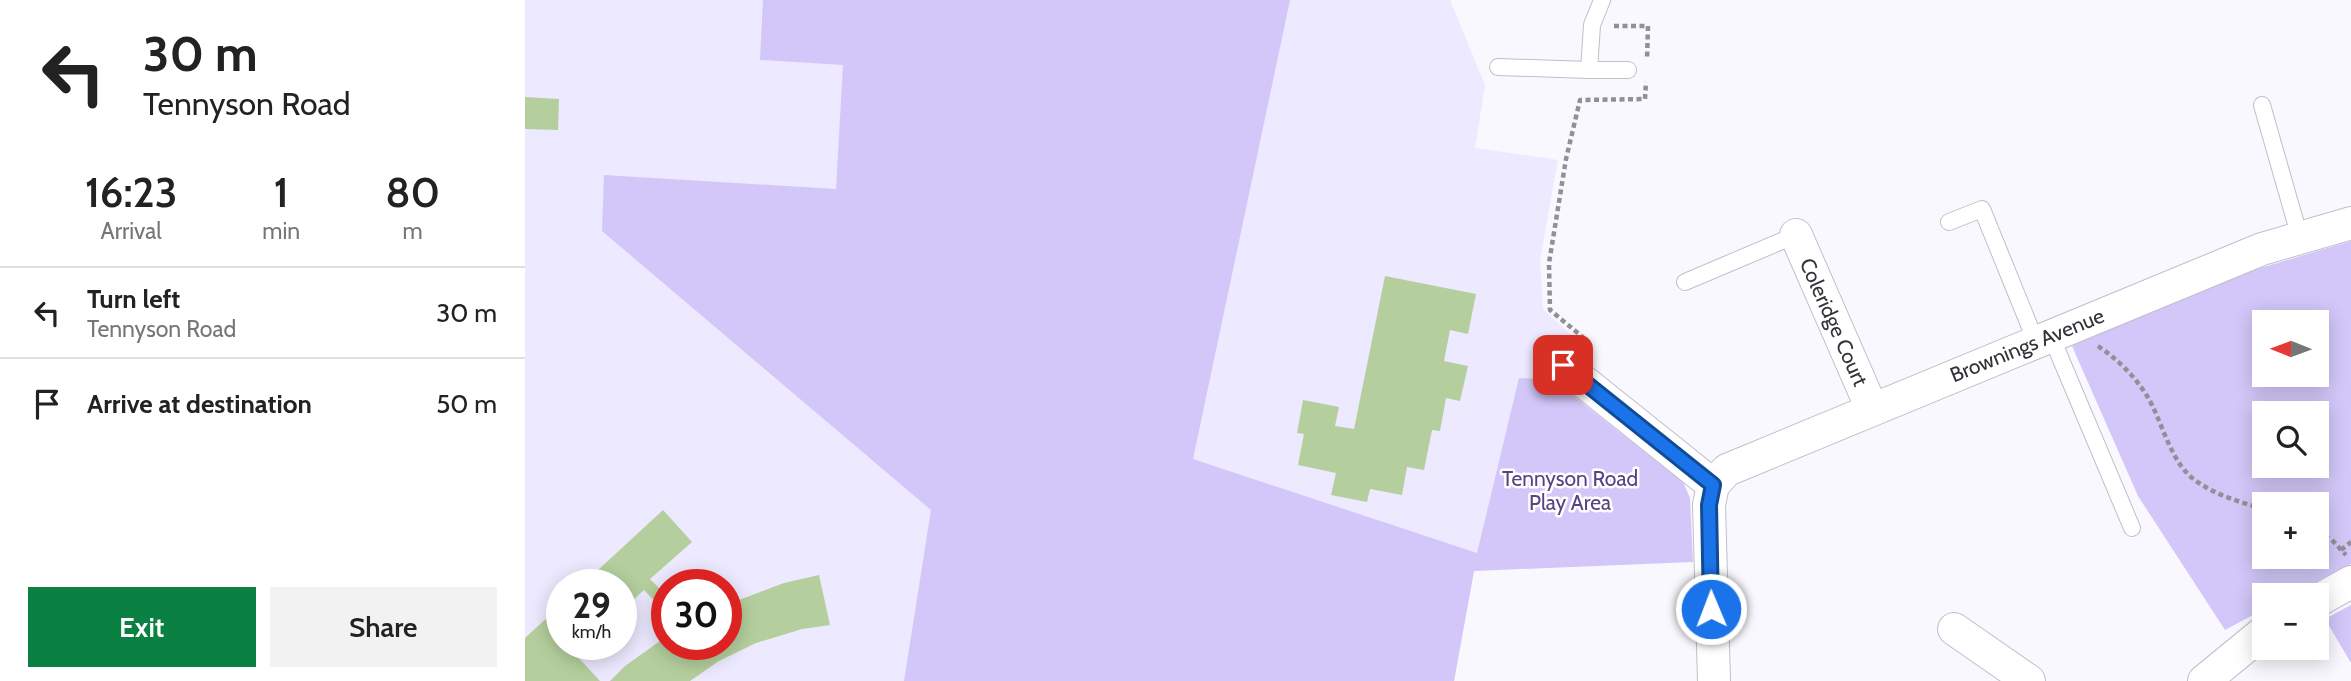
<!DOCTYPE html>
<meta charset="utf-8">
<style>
:root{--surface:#fff;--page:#f2f2f2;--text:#222;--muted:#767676;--line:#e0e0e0;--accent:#0b8043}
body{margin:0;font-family:Cabin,sans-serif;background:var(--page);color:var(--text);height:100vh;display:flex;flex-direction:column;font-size:26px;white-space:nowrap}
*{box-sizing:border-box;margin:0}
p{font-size:23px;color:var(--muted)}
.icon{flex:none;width:38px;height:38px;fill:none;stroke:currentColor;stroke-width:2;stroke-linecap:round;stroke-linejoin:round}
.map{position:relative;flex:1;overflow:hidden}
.side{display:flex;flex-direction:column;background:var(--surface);width:525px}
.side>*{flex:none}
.banner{background:#fff;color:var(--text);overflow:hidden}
.needle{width:46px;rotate:271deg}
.buttons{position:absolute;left:1727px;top:310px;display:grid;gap:14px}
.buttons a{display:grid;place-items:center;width:77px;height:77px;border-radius:0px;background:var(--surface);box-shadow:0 4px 18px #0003;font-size:35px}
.speed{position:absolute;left:21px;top:569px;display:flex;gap:14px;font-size:35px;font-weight:700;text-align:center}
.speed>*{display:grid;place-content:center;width:91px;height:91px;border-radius:50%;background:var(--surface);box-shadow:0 4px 18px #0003;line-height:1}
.speed small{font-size:18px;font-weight:400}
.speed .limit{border:10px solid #d22;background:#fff;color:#111}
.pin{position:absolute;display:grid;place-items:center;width:60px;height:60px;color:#fff;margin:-30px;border-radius:14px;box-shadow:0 4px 10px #0006}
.me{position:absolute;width:77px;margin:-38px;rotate:359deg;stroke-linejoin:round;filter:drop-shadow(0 0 5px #0008)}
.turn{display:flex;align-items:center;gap:24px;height:147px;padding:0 28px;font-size:32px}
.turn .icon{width:91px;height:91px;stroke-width:2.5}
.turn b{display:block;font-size:49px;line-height:60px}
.eta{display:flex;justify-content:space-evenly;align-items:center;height:119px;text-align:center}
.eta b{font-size:42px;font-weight:600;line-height:49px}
.cta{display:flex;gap:14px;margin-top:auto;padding:14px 28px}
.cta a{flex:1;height:80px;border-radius:0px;background:var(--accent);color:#fff;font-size:28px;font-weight:600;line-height:80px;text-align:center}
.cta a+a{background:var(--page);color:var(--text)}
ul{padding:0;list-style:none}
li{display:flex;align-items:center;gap:21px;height:91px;padding:0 28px;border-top:2px solid var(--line)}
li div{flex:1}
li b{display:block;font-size:26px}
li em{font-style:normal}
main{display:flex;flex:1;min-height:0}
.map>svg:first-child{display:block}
</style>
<main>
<section class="side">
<div class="banner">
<div class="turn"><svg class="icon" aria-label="left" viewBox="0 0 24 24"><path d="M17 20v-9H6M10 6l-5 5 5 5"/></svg><div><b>30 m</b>Tennyson Road</div></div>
</div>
<div class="eta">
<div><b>16:23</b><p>Arrival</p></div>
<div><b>1</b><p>min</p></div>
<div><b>80</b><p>m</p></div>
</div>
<ul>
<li><svg class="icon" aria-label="left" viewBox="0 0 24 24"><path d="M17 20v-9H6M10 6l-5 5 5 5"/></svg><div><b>Turn left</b><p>Tennyson Road</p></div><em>30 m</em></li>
<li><svg class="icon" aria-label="arrive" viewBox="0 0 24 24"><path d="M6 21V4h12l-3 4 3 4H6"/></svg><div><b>Arrive at destination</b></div><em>50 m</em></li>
</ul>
<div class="cta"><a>Exit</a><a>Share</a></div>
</section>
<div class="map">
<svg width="1826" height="681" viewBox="0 0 1826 681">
<rect width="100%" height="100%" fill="#f9f8fe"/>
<path fill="#ede9ff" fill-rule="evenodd" d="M0 0H925L960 85 950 148 1033 160 1015 260 1018 306V309L1053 341 1027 379 995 378 949 571 929 681H0ZM37 584H96V644H37ZM142 584H201V644H142Z"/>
<g fill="#d2c7f8" fill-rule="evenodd">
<path d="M238 0H765L668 459 952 553 994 378 1027 379 1158 482 1165 498 1168 562 949 571 929 681H379L406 510 77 231 79 175 311 189 318 65 235 60Z"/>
<path d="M1826 241V564L1766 595H1740L1739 609 1700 630 1613 496 1547 346 1689 282ZM1740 322H1792V374H1740ZM1740 413H1792V466H1740ZM1740 504H1792V556H1740Z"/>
<path d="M1826 605V663L1800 619Z"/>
</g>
<g fill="#b4cf9d">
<path d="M0 97 34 99 33 130 0 129Z"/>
<path d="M860 276 951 294 943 334 925 330 919 361 943 366 935 401 921 398 915 431 907 430 899 470 882 467 877 495 845 489 842 502 806 495 811 473 773 465 779 434 772 433 778 400 814 407 810 426 829 429Z"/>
<path d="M138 510 167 542 125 579 142 596V614L119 590 96 611V584H58Z"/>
<path d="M294 575 305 625 277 629 231 643 194 661 165 681H85L100 666 142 636V644H201V605L259 583Z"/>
<path d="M37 604V644H59L49 653 75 681H0V638Z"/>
</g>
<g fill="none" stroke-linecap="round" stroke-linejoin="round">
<defs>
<g id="service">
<path d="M973 67 1064 70 1067 25 1077 0"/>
<path d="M1064 70H1103"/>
<path d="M1737 105 1775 238"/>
<path d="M1424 222 1457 209 1511 342"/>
<path d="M1160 282 1271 235"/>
<path d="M1526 336 1607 528"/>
</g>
<g id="minor">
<path d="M1271 235 1347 409"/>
<path d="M1038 365 1188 485"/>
<path d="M1792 601 1826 582"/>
<path d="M1429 629 1504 681"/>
<path d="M1189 681 1184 505 1188 485 1202 470 1737 249 1826 223"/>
<path d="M1679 681 1740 631"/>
</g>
</defs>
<use href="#service" stroke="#c1becc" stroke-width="18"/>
<use href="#minor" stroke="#c1becc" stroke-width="34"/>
<g stroke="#919096" stroke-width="4.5" stroke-dasharray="5 3.5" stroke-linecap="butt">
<path d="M1089 26H1123L1122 60"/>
<path d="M1573 346C1592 359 1610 376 1622 396 1639 424 1645 465 1674 483 1694 496 1717 503 1740 509"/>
<path d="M1060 347V339L1025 310 1024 263 1041 159 1055 100 1120 99 1121 82"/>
<path d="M1792 532 1807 540 1821 555"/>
<path d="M1816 550 1826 542"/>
</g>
<use href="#service" stroke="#fff" stroke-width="16"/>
<use href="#minor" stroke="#fff" stroke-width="32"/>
</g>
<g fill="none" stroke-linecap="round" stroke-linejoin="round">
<defs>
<path id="route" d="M1038 365 1188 485 1184 505 1186 609"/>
</defs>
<use href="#route" stroke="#114b97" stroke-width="18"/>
<use href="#route" stroke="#1a73e8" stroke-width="12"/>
</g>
<g text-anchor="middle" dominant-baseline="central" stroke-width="5" stroke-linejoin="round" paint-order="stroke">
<g font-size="21" fill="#333238" stroke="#fff">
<text transform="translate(1309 322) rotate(66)">Coleridge Court</text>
<text transform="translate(1502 345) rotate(-22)">Brownings Avenue</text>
</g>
<g font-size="21" fill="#564383" stroke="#fff">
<text x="1045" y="478">Tennyson Road<tspan x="1045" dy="24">Play Area</tspan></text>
</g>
</g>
</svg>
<div class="buttons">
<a><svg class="needle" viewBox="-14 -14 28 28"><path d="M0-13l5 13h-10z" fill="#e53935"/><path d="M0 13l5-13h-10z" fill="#767676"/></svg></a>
<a><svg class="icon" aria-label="search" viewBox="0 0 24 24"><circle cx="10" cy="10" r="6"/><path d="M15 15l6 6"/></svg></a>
<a>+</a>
<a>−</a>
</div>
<div class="speed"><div>29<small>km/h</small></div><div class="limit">30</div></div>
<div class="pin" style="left:1038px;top:365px;background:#d93025"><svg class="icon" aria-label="arrive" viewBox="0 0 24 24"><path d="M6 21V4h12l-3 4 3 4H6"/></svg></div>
<svg class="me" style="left:1186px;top:609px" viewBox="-20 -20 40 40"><circle r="17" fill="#1a73e8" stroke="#fff" stroke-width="3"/><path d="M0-11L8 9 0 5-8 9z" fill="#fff"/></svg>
</div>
</main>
